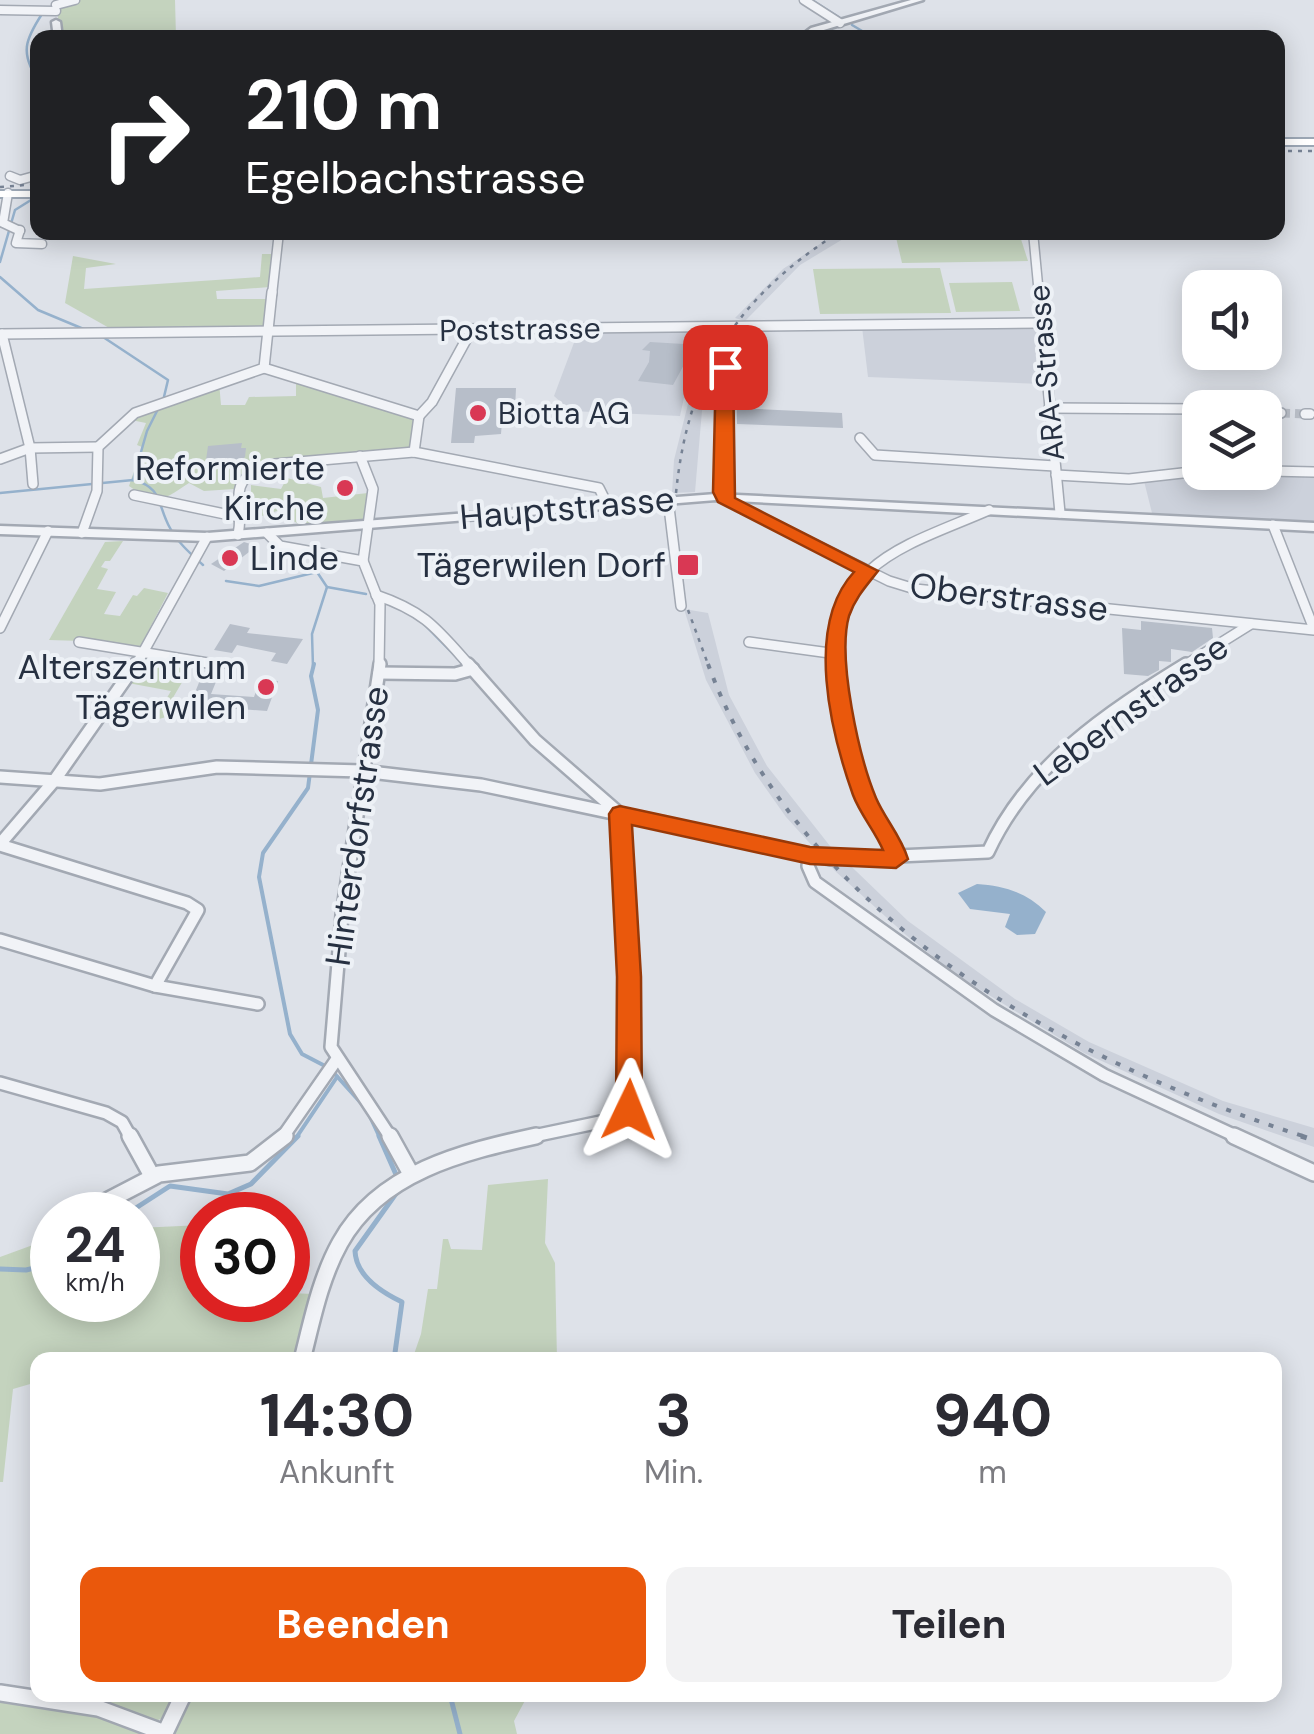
<!DOCTYPE html>
<html lang="de">
<meta charset="utf-8">
<style>
:root{--surface:#fff;--page:#f2f2f3;--text:#2b2b33;--muted:#7c7c81;--accent:#ea580c}
body{margin:0;font-family:"DM Sans",sans-serif;background:var(--page);color:var(--text);height:100vh;display:flex;flex-direction:column;font-size:38px;white-space:nowrap}
*{box-sizing:border-box;margin:0}
p{font-size:32px;color:var(--muted)}
.icon{flex:none;width:55px;height:55px;fill:none;stroke:currentColor;stroke-width:2;stroke-linecap:round;stroke-linejoin:round}
.map{position:relative;flex:1;overflow:hidden}
.sheet{position:absolute;left:30px;top:1352px;width:1252px;height:350px;display:flex;flex-direction:column;background:var(--surface);border-radius:20px;box-shadow:0 5px 25px #0003}
.sheet>*{flex:none}
.banner{position:absolute;left:30px;top:30px;width:1255px;height:210px;border-radius:20px;box-shadow:0 5px 25px #0003;background:#202124;color:#fff;overflow:hidden}
.controls{position:absolute;left:1182px;top:270px;display:grid;gap:20px}
.controls a{display:grid;place-items:center;width:100px;height:100px;border-radius:20px;background:var(--surface);box-shadow:0 5px 25px #0003;font-size:50px}
.speed{position:absolute;left:30px;top:1192px;display:flex;gap:20px;font-size:50px;font-weight:700;text-align:center}
.speed>*{display:grid;place-content:center;width:130px;height:130px;border-radius:50%;background:var(--surface);box-shadow:0 5px 25px #0003;line-height:1}
.speed small{font-size:25px;font-weight:400}
.speed .limit{border:15px solid #d22;background:#fff;color:#111}
.pin{position:absolute;display:grid;place-items:center;width:85px;height:85px;color:#fff;margin:-42px;border-radius:20px;box-shadow:0 5px 15px #0006}
.me{position:absolute;width:110px;margin:-55px;rotate:2deg;stroke-linejoin:round;filter:drop-shadow(0 0 8px #0008)}
.turn{display:flex;align-items:center;gap:35px;height:210px;padding:0 50px;font-size:45px}
.turn .icon{width:130px;height:130px;stroke-width:2.5}
.turn b{display:block;font-size:70px;line-height:85px}
.eta{display:flex;justify-content:space-evenly;align-items:center;height:170px;text-align:center}
.eta b{font-size:60px;font-weight:700;line-height:70px}
.primary-button{display:flex;gap:20px;margin-top:auto;padding:20px 50px}
.primary-button a{flex:1;height:115px;border-radius:20px;background:var(--accent);color:#fff;font-size:40px;font-weight:700;line-height:115px;text-align:center}
.primary-button a+a{background:var(--page);color:var(--text)}
.map>svg:first-child{display:block}
</style>
<div class="map">
<svg width="1314" height="1734" viewBox="0 0 1314 1734">
<rect width="100%" height="100%" fill="#dee2e9"/>
<g fill="#ccd1db">
<path d="M836 233H853L800 265 745 321 735 318 783 269Z"/>
<path d="M1036 325 1041 384 868 377 862 327Z"/>
<path d="M713 331 685 393 680 416 571 411 554 396 578 332Z"/>
<path d="M724 332 736 333 703 399 695 492 672 493 674 460 690 396Z"/>
<path d="M1188 473 1314 474V522L1152 513 1144 481Z"/>
<path d="M684 609 708 613 729 695 767 766 830 846 908 921 1015 999 1089 1042 1223 1101 1314 1128V1147L1219 1114 1084 1053 956 975 906 935 835 871 786 817 755 773 706 680Z"/>
</g>
<g fill="#c4d3be">
<path d="M74 0H175L176 37H61L56 5Z"/>
<path d="M895 233H1019L1028 261 902 263Z"/>
<path d="M262 254H271L270 287 216 291 217 299H268L264 327 111 329 65 303 73 256 116 264 86 268 84 289 260 277Z"/>
<path d="M940 268 951 313 820 314 813 269Z"/>
<path d="M1012 282 1020 311 956 312 949 283Z"/>
<path d="M296 381 419 416 414 452 275 461 246 472 234 489 204 491 189 483C161 501 159 506 129 486L142 447 137 445 146 423 131 420 135 413 219 382 221 405H245L249 397 296 396Z"/>
<path d="M287 478 321 487 323 498 368 493 364 520 300 525 277 511 259 517 251 501V485L281 489Z"/>
<path d="M123 541 110 561H105L101 567 108 569 97 589 116 592 104 614 120 616 133 595 137 596 144 588 168 593 138 651 82 641 49 640 105 542Z"/>
<path d="M147 660 191 667 171 701 169 716 153 721 171 691 128 683Z"/>
<path d="M548 1179 545 1243 555 1263 557 1360H412L421 1334 428 1289H437L443 1239H448L451 1249 482 1250 488 1185Z"/>
<path d="M202 1225V1272L196 1290 202 1291V1300H288V1293L314 1294 293 1360H38L37 1382 13 1389 3 1482H0V1257L52 1238V1300H138V1228Z"/>
<path d="M60 1695H178L165 1717 156 1721Z"/>
<path d="M187 1695H528L514 1721 517 1734H175Z"/>
<path d="M0 1697 97 1712 148 1734H0Z"/>
</g>
<path fill="#95b1cc" d="M977 884C1004 886 1026 892 1046 912L1035 934 1017 935 1005 927 1010 914 970 909 958 893Z"/>
<g fill="none" stroke-linecap="round" stroke-linejoin="round">
<g stroke="#95b1cc" stroke-width="2.5">
<path d="M812 0 840 18"/>
<path d="M852 25 874 38"/>
<path d="M38 80C20 53 25 40 42 14"/>
<path d="M0 262 15 210 31 200"/>
<path d="M0 277 38 310 86 330"/>
<path d="M103 337 168 380 163 401"/>
<path d="M133 480 147 431 158 409"/>
<path d="M0 493 133 480C163 487 157 505 170 528 178 543 191 554 203 565"/>
<path d="M226 581 259 586 317 572 327 587 312 634 313 667"/>
<path d="M327 587 366 594"/>
<path d="M417 617 464 665"/>
</g>
<g stroke="#95b1cc" stroke-width="4">
<path d="M314 664 311 676 318 710 308 788 263 853 259 877 290 1034 302 1054 327 1067"/>
<path d="M334 1073 361 1103"/>
<path d="M367 1110 380 1138"/>
<path d="M296 1138 337 1077"/>
</g>
<g stroke="#95b1cc" stroke-width="5">
<path d="M379 1136 398 1179"/>
<path d="M125 1215 170 1186 228 1194 251 1184 298 1136"/>
<path d="M0 1269 26 1270 52 1264"/>
<path d="M394 1360 402 1302C381 1292 356 1276 355 1251L400 1188"/>
<path d="M450 1695 460 1734"/>
</g>
</g>
<g fill="#b7bec9">
<path d="M650 342 684 344 692 350 673 385 638 381 649 362 650 351 642 350Z"/>
<path d="M456 388H516L515 409H503L501 434 475 436 474 443H451Z"/>
<path d="M737 408 842 413 843 428 737 424Z"/>
<path d="M242 443 241 448H246L245 457 240 461 206 460 208 446Z"/>
<path d="M244 542 257 546 224 571 211 564Z"/>
<path d="M1141 621 1212 628 1213 638 1192 652 1171 649V662L1159 661V670L1148 676 1124 674 1122 628 1141 630Z"/>
<path d="M230 624 250 628 247 633 303 639 287 664 271 661 276 653 237 645 232 653 214 650Z"/>
<path d="M202 675 218 677 211 694 254 697 260 680 278 681 267 711 190 705Z"/>
</g>
<g fill="none" stroke-linecap="round" stroke-linejoin="round">
<path stroke="#b9bec7" stroke-width="9" stroke-dasharray="9 5" stroke-linecap="butt" d="M1281 413 1305 414"/>
<defs>
<g id="minor-far3">
<path d="M804 0 840 23"/>
<path d="M56 5 75 0"/>
<path d="M0 10 56 11"/>
<path d="M10 176 20 180 38 175"/>
<path d="M8 193 3 223 20 231"/>
<path d="M20 230 16 243 42 244"/>
<path d="M1033 232 1039 295"/>
<path d="M272 295 279 232"/>
</g>
<g id="minor-far2">
<path d="M1039 292 1060 513"/>
<path d="M0 334 1041 323"/>
<path d="M2 334 30 448 33 484"/>
<path d="M725 367 723 493 728 501 889 581 915 589 1314 630"/>
<path d="M264 368 419 416 414 452"/>
<path d="M1049 408 1200 409"/>
<path d="M1265 412 1281 413"/>
<path d="M1305 414H1310"/>
<path d="M419 416 432 402 472 329"/>
<path d="M860 438 875 455 1055 466"/>
<path d="M360 456 373 489 363 561"/>
<path d="M0 459 30 448 98 447"/>
<path d="M1265 471 1314 472"/>
<path d="M1056 475 1129 479 1200 471"/>
<path d="M134 495 239 517"/>
<path d="M668 499 681 606"/>
<path d="M1273 525 1314 629"/>
<path d="M82 533 97 491 98 447 135 413 264 368 272 292"/>
<path d="M267 533 280 546 363 561 380 604 379 667"/>
<path d="M238 535C246 497 221 480 275 464L414 452 599 488 607 504"/>
<path d="M376 595C426 612 437 629 471 667"/>
<path d="M0 628 48 531"/>
<path d="M79 642 220 665"/>
<path d="M749 642 837 654"/>
<path d="M135 667 207 537"/>
<path d="M835 667C830 561 909 545 989 510"/>
<path d="M1182 667 1251 624"/>
</g>
<g id="minor-far1">
<path d="M380 664 342 915 331 1047 391 1138"/>
<path d="M468 664 535 740 619 813"/>
<path d="M835 664 841 717 856 775 896 859"/>
<path d="M379 673 455 674 473 669"/>
<path d="M0 777 100 784 217 767 362 771 481 785 830 859 988 852C1028 765 1106 713 1186 664"/>
<path d="M0 844 54 781 136 664"/>
<path d="M0 845 187 903 198 910 155 986 0 940"/>
<path d="M809 856 808 866 815 882 994 1010 1104 1075 1240 1138"/>
<path d="M155 986 258 1004"/>
<path d="M0 1083 106 1113 122 1122 131 1138"/>
<path d="M282 1138 337 1059"/>
<path d="M524 1138 605 1121 629 1110 630 1012 620 814"/>
</g>
<g id="minor">
<path d="M130 1136 152 1176"/>
<path d="M390 1136 411 1174"/>
<path d="M1234 1136 1314 1173"/>
<path d="M80 1215 159 1174 250 1163 285 1136"/>
<path d="M302 1360C312 1321 320 1279 340 1243 379 1172 463 1152 536 1136"/>
<path d="M0 1693 98 1708 165 1733 183 1695"/>
</g>
<g id="tertiary">
<path d="M911 0H923L817 32 808 38H798L811 28Z"/>
<path d="M56 20 60 22 62 38H54L52 22Z"/>
<path d="M716 494 1314 523V531L716 500 207 541 0 534V526L207 533Z"/>
</g>
<g id="primary">
<rect x="1278" y="139" width="36" height="6"/>
<rect x="0" y="191" width="38" height="6"/>
</g>
</defs>
<use href="#minor-far3" stroke="#a3a9b3" stroke-width="11"/>
<use href="#minor-far2" stroke="#a3a9b3" stroke-width="12"/>
<use href="#minor-far1" stroke="#a3a9b3" stroke-width="16"/>
<use href="#minor" stroke="#a3a9b3" stroke-width="20"/>
<use href="#tertiary" stroke="#a3a9b3" stroke-width="5"/>
<use href="#primary" stroke="#9ca7b5" stroke-width="4"/>
<use href="#minor-far3" stroke="#f1f3f7" stroke-width="8"/>
<use href="#minor-far2" stroke="#f1f3f7" stroke-width="9"/>
<use href="#minor-far1" stroke="#f1f3f7" stroke-width="11"/>
<use href="#minor" stroke="#f1f3f7" stroke-width="15"/>
<use href="#tertiary" fill="#f1f3f7" fill-rule="evenodd"/>
<use href="#primary" fill="#fff" fill-rule="evenodd"/>
<g stroke="#768294" stroke-width="2.5" stroke-dasharray="4 6" stroke-linecap="butt">
<path d="M1278 151H1314"/>
<path d="M0 187 38 184"/>
<path d="M676 493C688 372 737 298 839 232"/>
<path d="M688 610 709 667"/>
</g>
<path stroke="#768294" stroke-width="4" stroke-dasharray="5 10" stroke-linecap="butt" d="M708 664C801 918 1065 1061 1309 1138"/>
<path stroke="#768294" stroke-width="5" stroke-dasharray="6 12" stroke-linecap="butt" d="M1301 1136 1314 1140"/>
</g>
<path fill="#ea580c" stroke="#983908" stroke-width="2.5" d="M725 362 733 367 735 498 878 571C867 585 855 598 849 616 837 658 859 757 876 798 885 819 901 836 908 859L896 868 810 864 632 825 641 977 642 1110 638 1118 629 1121 620 1118 616 1110 617 977 609 814 613 808 620 806 810 847 883 850C875 831 860 814 853 795 831 733 804 626 854 572L718 502 713 492 716 367Z"/>
<g fill="#d93854" stroke="#edf1f6" stroke-width="4">
<circle cx="478" cy="413" r="10"/>
<circle cx="345" cy="488" r="10"/>
<circle cx="230" cy="558" r="10"/>
<rect x="676" y="553" width="24" height="24" rx="5"/>
<circle cx="266" cy="687" r="10"/>
</g>
<g text-anchor="middle" dominant-baseline="central" stroke-width="8" stroke-linejoin="round" paint-order="stroke">
<g font-size="30" fill="#263041" stroke="#edf1f6">
<text transform="translate(520 329) rotate(-1)">Poststrasse</text>
<text transform="translate(1046 373) rotate(-95)">ARA-Strasse</text>
</g>
<g font-size="30" fill="#263041" stroke="#edf1f6" text-anchor="start">
<text x="498" y="413">Biotta AG</text>
</g>
<g font-size="35" fill="#263041" stroke="#edf1f6" text-anchor="end">
<text x="325" y="468">Reformierte<tspan x="325" dy="40">Kirche</tspan></text>
<text x="250" y="558" text-anchor="start">Linde</text>
<text x="666" y="565">Tägerwilen Dorf</text>
<text x="246" y="667">Alterszentrum<tspan x="246" dy="40">Tägerwilen</tspan></text>
</g>
<g font-size="35" fill="#263041" stroke="#edf1f6">
<text transform="translate(567 508) rotate(-5)">Hauptstrasse</text>
<text transform="translate(1009 597) rotate(7)">Oberstrasse</text>
<text transform="translate(1131 710) rotate(-36)">Lebernstrasse</text>
<text transform="translate(357 826) rotate(-82)">Hinterdorfstrasse</text>
</g>
</g>
</svg>
<div class="controls">
<a><svg class="icon" aria-label="sound" viewBox="0 0 24 24"><path d="M4 9h4l5-4v14l-5-4H4zM17 9q2 3 0 6"/></svg></a>
<a><svg class="icon" aria-label="layers" viewBox="0 0 24 24"><path d="M12 4l9 5-9 5-9-5zM3 14l9 5 9-5"/></svg></a>
</div>
<div class="speed"><div>24<small>km/h</small></div><div class="limit">30</div></div>
<div class="pin" style="left:725px;top:367px;background:#d93025"><svg class="icon" aria-label="arrive" viewBox="0 0 24 24"><path d="M6 21V4h12l-3 4 3 4H6"/></svg></div>
<svg class="me" style="left:629px;top:1110px" viewBox="-20 -20 40 40"><path d="M0-17L14 15 0 8-14 15z" fill="#ea580c" stroke="#fff" stroke-width="4"/></svg>
<div class="banner">
<div class="turn"><svg class="icon" aria-label="right" viewBox="0 0 24 24"><path d="M7 20v-9h11M14 6l5 5-5 5"/></svg><div><b>210 m</b>Egelbachstrasse</div></div>
</div>
<section class="sheet">
<div class="eta">
<div><b>14:30</b><p>Ankunft</p></div>
<div><b>3</b><p>Min.</p></div>
<div><b>940</b><p>m</p></div>
</div>
<div class="primary-button"><a>Beenden</a><a>Teilen</a></div>
</section>
</div>
